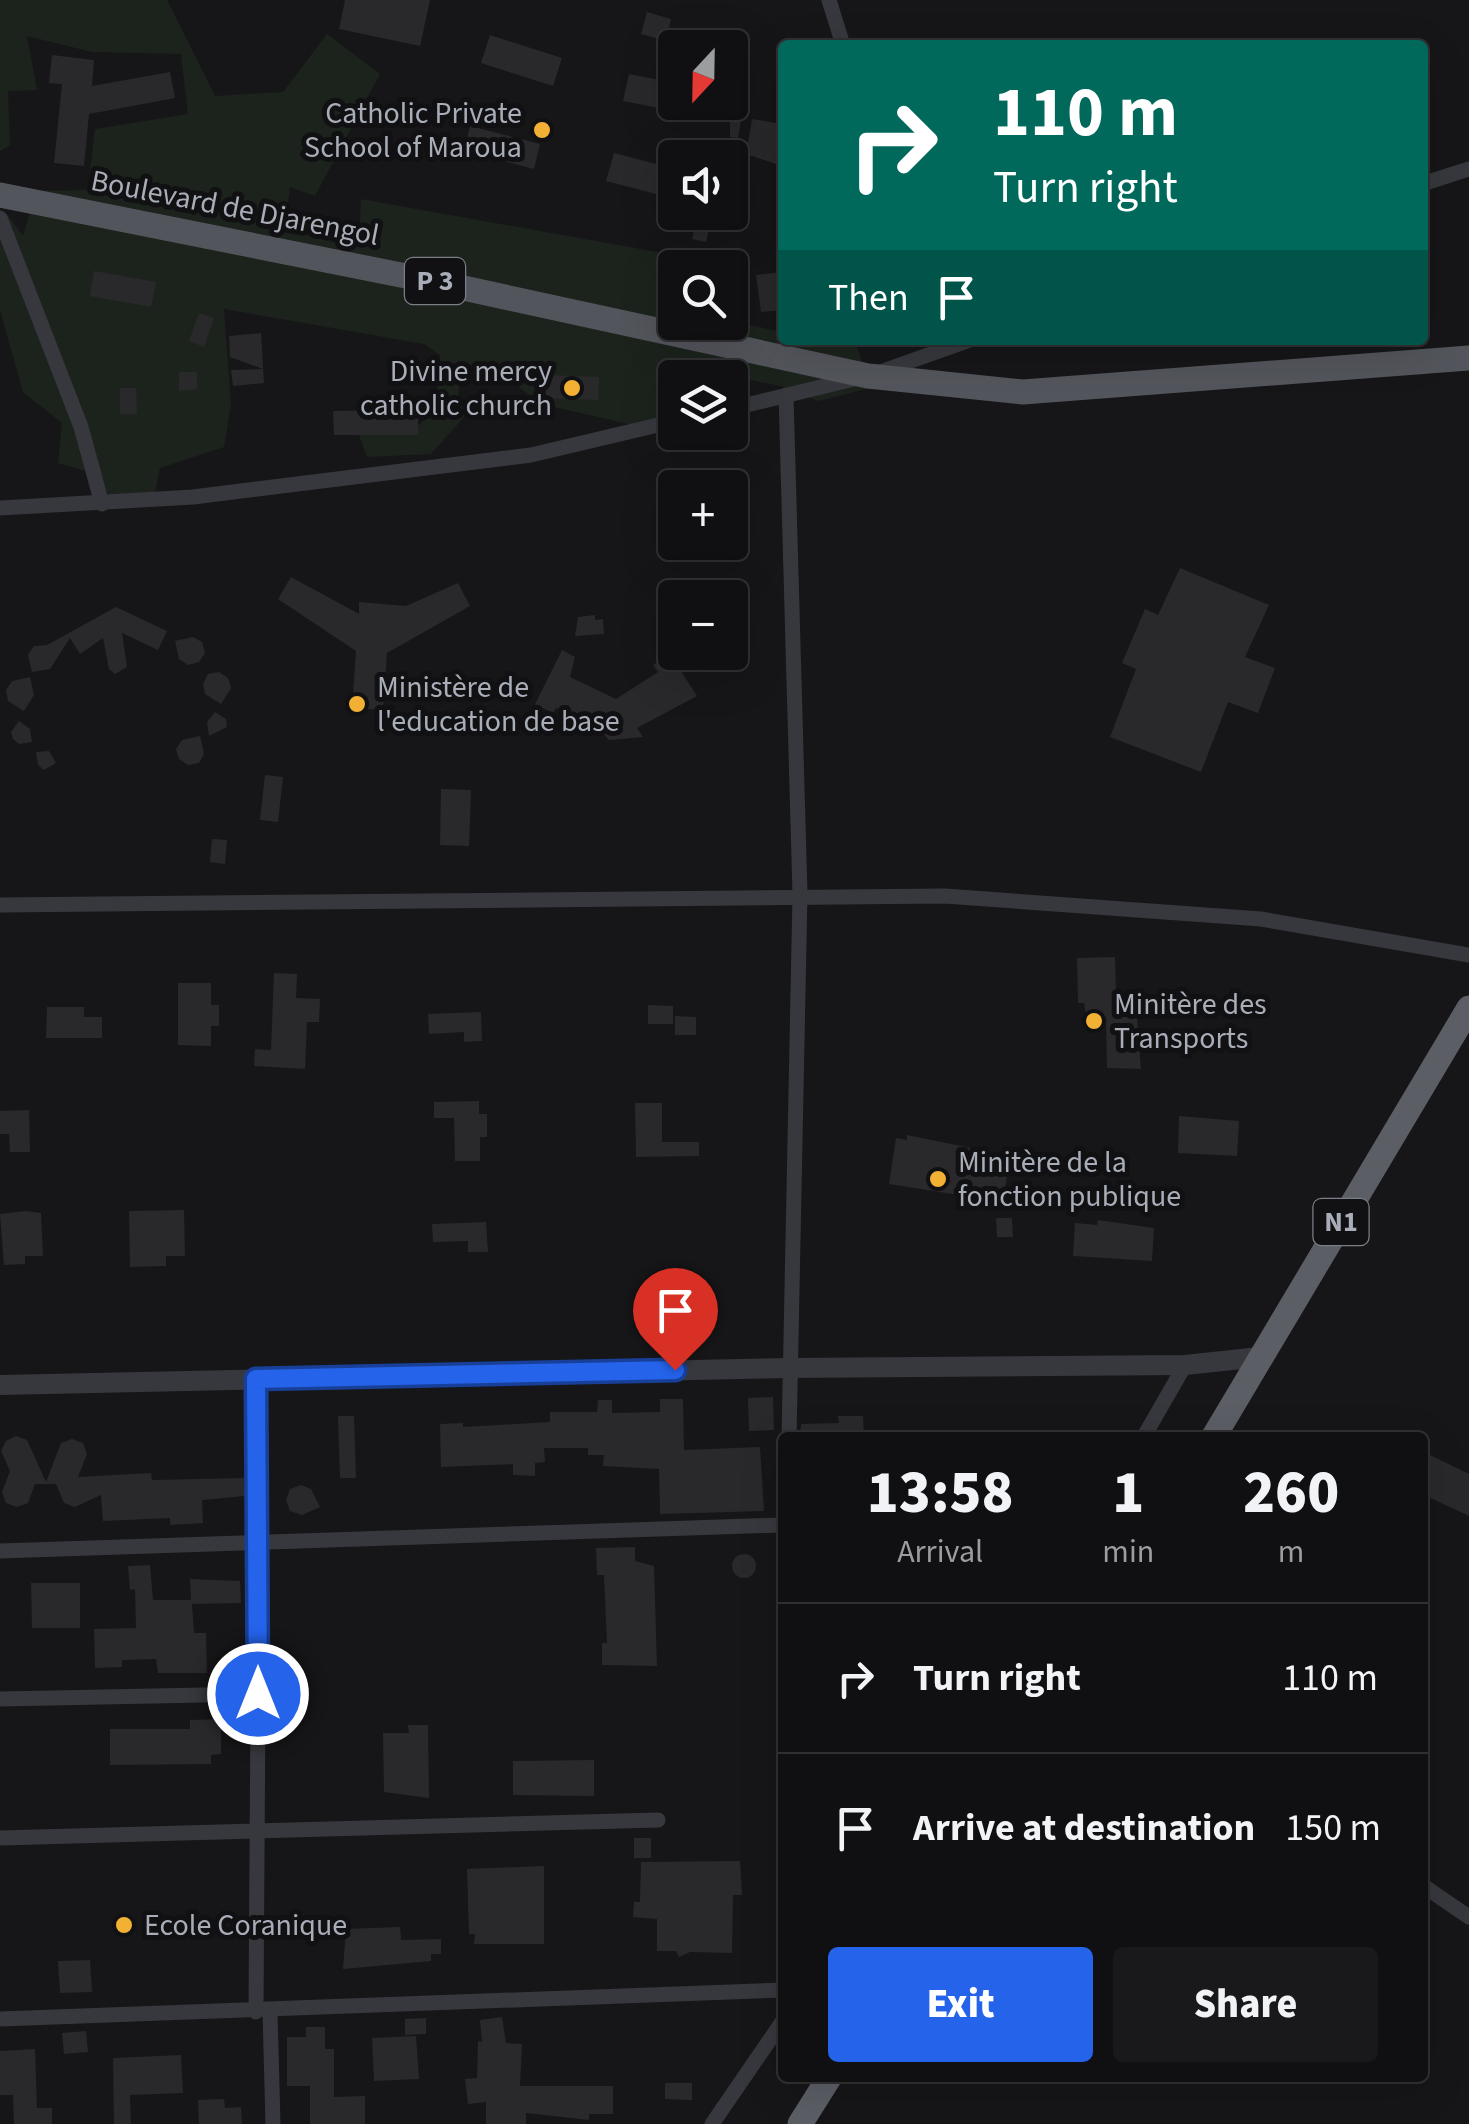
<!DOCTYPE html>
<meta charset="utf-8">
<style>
:root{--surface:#101012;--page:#19191b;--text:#f1f3f6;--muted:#9c9d9f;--line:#303032;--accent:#2563eb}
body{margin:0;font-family:"Source Sans 3",sans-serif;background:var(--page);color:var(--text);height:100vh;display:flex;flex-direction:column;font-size:38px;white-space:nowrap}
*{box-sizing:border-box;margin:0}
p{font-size:32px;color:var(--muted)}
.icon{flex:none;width:55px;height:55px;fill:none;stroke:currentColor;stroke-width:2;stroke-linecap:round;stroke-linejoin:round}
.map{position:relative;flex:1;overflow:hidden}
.side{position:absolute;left:778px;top:1432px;width:650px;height:650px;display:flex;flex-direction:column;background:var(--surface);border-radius:10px;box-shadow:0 10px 40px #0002,0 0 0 2px var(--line)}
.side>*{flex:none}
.hud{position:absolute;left:778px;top:40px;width:650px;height:305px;border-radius:10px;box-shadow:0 10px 40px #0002,0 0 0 2px var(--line);background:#00695c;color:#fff;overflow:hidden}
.needle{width:65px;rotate:202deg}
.controls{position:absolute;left:658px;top:30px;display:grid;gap:20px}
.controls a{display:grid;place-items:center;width:90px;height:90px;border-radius:10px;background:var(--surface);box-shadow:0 10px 40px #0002,0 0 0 2px var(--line);font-size:50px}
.pin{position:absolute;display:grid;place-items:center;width:85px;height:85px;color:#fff;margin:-102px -42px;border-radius:50% 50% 50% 0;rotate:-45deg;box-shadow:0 0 10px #0007}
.pin .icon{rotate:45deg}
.me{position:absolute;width:110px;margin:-55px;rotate:0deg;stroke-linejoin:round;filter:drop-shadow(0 0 8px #0008)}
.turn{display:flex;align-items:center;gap:35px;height:210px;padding:0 50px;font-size:45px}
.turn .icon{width:130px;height:130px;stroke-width:2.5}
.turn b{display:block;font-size:70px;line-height:85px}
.then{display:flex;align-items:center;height:95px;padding:0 50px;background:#0003;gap:20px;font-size:38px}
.eta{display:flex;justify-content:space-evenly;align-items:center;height:170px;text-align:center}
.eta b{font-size:60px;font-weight:800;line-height:70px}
.button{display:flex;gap:20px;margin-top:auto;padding:20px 50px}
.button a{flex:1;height:115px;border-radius:10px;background:var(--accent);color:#fff;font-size:40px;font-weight:800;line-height:115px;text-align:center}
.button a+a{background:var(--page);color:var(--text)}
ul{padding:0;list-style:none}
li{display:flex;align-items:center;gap:30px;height:150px;padding:0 50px;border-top:2px solid var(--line)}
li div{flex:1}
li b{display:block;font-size:38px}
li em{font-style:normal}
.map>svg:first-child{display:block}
</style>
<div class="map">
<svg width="1469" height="2124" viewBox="0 0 1469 2124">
<rect width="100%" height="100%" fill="#161618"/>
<path fill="#1c231d" d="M0 0H167L215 96 283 92 327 34 380 74 315 196 290 187 284 230 359 245 361 199 691 258 718 267 675 268V322H730V271L738 274 736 322 782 332V340H825L857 346 870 388 818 401 785 387 727 375 675 378V432L684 433 677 435 541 404 488 363 462 366 458 394 465 416 431 454 367 457 359 435 410 434 436 408 440 355 424 344 224 309 231 404 224 447 160 468 155 492 109 495 96 474 58 463 62 423 23 392 0 310V217L7 214 23 236 36 191 88 190 95 129 188 114 181 54 92 52 27 36 37 90 8 91 10 145 0 151Z"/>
<g fill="#29292c">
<path d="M345 0H430L420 46 339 29Z"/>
<path d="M647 12 671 19 666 41 641 34Z"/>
<path d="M490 35 562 58 553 86 481 63Z"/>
<path d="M52 55 94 60 92 86 170 72 175 98 89 114 84 166 54 163 62 84 49 83Z"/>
<path d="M629 74 675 83V102H730V94L745 96 738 138 730 137V122L623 101Z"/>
<path d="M752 119 782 124V166L746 154Z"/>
<path d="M470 126 540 144 534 169 464 151Z"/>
<path d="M614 153 675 169V199L606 181Z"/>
<path d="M698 214 712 217 706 242 692 239Z"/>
<path d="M94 271 156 282 151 307 90 296Z"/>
<path d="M782 272V310L761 312 756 275Z"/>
<path d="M199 313 214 318 204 347 189 341Z"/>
<path d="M261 333 264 383 233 386 231 370 263 369 230 357 229 336Z"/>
<path d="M179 372H197V389L179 391Z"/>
<path d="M546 375 599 377 598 400 546 398Z"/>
<path d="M120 388H136L137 414H120Z"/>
<path d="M418 410V435H334L333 411Z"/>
<path d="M1180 568 1269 605 1245 657 1275 668 1258 713 1228 702 1201 772 1110 737 1136 669 1122 663 1145 609 1158 615Z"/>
<path d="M291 577 359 614V602L406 606 458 583 470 606 387 653 383 710 352 708 356 651 278 599Z"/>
<path d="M116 607 167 631 158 650 122 633 127 667 115 674 109 669 103 638 80 654 70 638 50 669 32 672 28 655 34 646 47 645Z"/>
<path d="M595 615V620L603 619 604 634 575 636 578 617Z"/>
<path d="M193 637 202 642 205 653 199 662 188 665 179 659 175 641Z"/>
<path d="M562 650 575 657 570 677 616 699 658 672 653 665 670 654 697 696 637 728 643 737 609 740 600 729 556 708 553 713 535 704Z"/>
<path d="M219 672 228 678 231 688 221 704 205 694 203 684 208 674Z"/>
<path d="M30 677 34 695 24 711 8 701 6 690 12 681Z"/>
<path d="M215 712 226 719 227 727 209 736 207 722Z"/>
<path d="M19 721 30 729 32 742 19 744 13 739 11 732Z"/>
<path d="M200 736 204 754 199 763 188 765 179 759 176 749 182 740Z"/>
<path d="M49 751 56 763 44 770 38 765 36 752Z"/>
<path d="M265 775 283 777 278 822 260 820Z"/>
<path d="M441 789 471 790 469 846 440 845Z"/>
<path d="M212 839 227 840 225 864 210 862Z"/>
<path d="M1115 957 1116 990 1128 994 1136 1004 1141 1069 1107 1068 1106 1017 1088 1025 1084 1003H1078L1077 958Z"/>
<path d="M274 973 297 974 296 998 320 999 319 1022H307L305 1069 254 1066 255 1049 271 1050Z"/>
<path d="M178 983H211V1005H219V1026H211V1046L178 1045Z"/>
<path d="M648 1005 673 1006V1024H648Z"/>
<path d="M47 1007H84V1017H102V1038H46Z"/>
<path d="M481 1012 482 1041 464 1042V1032L429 1034 428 1014Z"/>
<path d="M675 1016 696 1017V1035H675Z"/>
<path d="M479 1101V1114H487V1137H480V1161H455L454 1118H434V1102Z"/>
<path d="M635 1103H662V1142H699V1156L636 1157Z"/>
<path d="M29 1110 30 1152H10L9 1134H0V1111Z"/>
<path d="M1179 1116 1239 1121 1237 1156 1178 1153Z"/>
<path d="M907 1135 1010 1156 1003 1202 889 1184 896 1138 907 1140Z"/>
<path d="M184 1210 185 1256H166V1266L130 1267 129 1211Z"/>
<path d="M25 1211 41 1213 43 1256H25V1264L4 1265 0 1214Z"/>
<path d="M996 1218H1012L1013 1237H997Z"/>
<path d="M1098 1220 1154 1228 1152 1261 1073 1256 1075 1223 1097 1225Z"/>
<path d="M486 1222 488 1252H468V1241L433 1242 432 1224Z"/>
<path d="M773 1397 774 1430 749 1431 748 1398Z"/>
<path d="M660 1399H683L684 1450 760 1447 764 1511 660 1514 659 1469 603 1466 604 1455H588V1448H544L545 1462 535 1463V1476L513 1475V1464L441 1467 440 1424 463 1423V1427L550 1422V1412H597L598 1400H612V1413L660 1412Z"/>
<path d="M338 1416H354L356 1478H340Z"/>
<path d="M838 1416H863L864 1438H800L801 1424 839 1423Z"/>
<path d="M16 1436 27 1440 46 1482 61 1443 72 1439 83 1443 87 1454 78 1477 151 1473 152 1480 244 1478 245 1496 202 1500 203 1523 170 1525V1518L103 1521 101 1495 75 1507 64 1503 56 1484H35L28 1503 17 1507 6 1503 2 1492 10 1471 1 1451 6 1441Z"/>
<path d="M1422 1451 1469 1474V1516L1422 1494Z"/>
<path d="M301 1485 311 1489 320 1507 302 1515 290 1511 286 1500 290 1489Z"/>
<path d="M635 1547V1561L654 1566 657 1666 602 1665V1643H607L604 1575H597L596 1548Z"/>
<circle cx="744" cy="1566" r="12"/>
<path d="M150 1565 153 1600H191L190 1579 240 1581 241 1603 192 1604 194 1633H206L207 1673H158L156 1659 122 1660V1667L95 1668 94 1629 136 1628 135 1589 130 1590 128 1566Z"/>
<path d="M31 1583H80V1628H32Z"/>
<path d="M221 1719V1754L211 1755V1764L110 1765V1729H190V1720Z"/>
<path d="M408 1725H428L429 1798 384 1792 383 1733H409Z"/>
<path d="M594 1760V1796L513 1795V1761Z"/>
<rect x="634" y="1838" width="17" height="20"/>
<path d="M740 1861 742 1895H733L732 1953 690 1952 679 1957 676 1951H657V1919L633 1917 634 1902H640L641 1862Z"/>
<path d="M544 1866V1944H474L475 1934H469L467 1869Z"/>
<path d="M400 1927 401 1940 441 1939V1954H431V1961L343 1969 346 1929Z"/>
<path d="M90 1960 92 1992 60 1993 58 1961Z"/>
<path d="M502 2017 506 2043 522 2044 520 2086H613V2114H589V2120L526 2113V2124H486V2102L468 2104 465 2079 477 2078 478 2041 482 2042 480 2020Z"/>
<path d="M426 2018V2034L405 2035V2019Z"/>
<path d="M306 2027H325V2049H334V2097L365 2096V2124H310V2086H287V2037H306Z"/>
<path d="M86 2031 88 2052 64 2054 62 2033Z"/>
<path d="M416 2036 419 2079 374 2081 372 2038Z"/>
<path d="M35 2049 37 2108H52V2124H14L13 2095H0V2051Z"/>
<path d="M181 2055 183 2093 130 2095 131 2124H114L113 2058Z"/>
<path d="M665 2083H692V2100L665 2099Z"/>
<path d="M224 2099 225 2108 241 2107 242 2124H199L198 2100Z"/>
</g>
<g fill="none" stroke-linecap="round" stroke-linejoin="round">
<g stroke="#37383d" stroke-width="15">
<path d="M829 0 843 45"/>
<path d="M1422 184 1469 169"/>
<path d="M0 218 81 427 102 504"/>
<path d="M880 372 970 340"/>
<path d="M786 395 800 894 789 1438"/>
<path d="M730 409 858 378"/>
<path d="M0 508 193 497 531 455 675 421"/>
<path d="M0 905 945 896 1261 919 1469 955"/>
<path d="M256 1379 259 1544 256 2012"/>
<path d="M1143 1438 1185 1365"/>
<path d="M0 1551 782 1525"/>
<path d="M0 1699 258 1694"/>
<path d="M0 1838 658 1820"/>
<path d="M1422 1885 1469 1917"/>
<path d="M270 2012 273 2124"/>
<path d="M0 2019 782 1990"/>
<path d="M712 2124 782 2022"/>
</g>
<path stroke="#37383d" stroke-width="20" d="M0 1385 789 1368 1185 1365 1260 1357"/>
<path stroke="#53555c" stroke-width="25" d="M0 195 436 282 868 376 1023 392 1469 358"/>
<g stroke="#5b5e65" stroke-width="25">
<path d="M1213 1438 1469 1008"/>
<path d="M800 2124 829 2078"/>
</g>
</g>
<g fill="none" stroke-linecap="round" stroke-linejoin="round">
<defs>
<path id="route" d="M258 1694 256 1379 675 1370"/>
</defs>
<use href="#route" stroke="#184099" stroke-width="25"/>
<use href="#route" stroke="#2563eb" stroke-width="18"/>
</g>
<g fill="#f2b134" stroke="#111113" stroke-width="4">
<circle cx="542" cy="130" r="10"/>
<circle cx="572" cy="388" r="10"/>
<circle cx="357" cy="704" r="10"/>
<circle cx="1094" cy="1021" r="10"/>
<circle cx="938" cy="1179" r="10"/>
<circle cx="124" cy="1925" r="10"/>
</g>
<g text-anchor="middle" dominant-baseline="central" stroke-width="10" stroke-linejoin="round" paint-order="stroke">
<g fill="#111113" stroke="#7b7e86" stroke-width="2.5">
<rect x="405" y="258" width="60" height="46" rx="8"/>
<rect x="1313.5" y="1199" width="55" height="46" rx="8"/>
</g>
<g font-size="28" font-weight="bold" fill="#a8adb8">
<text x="435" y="281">P 3</text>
<text x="1341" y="1222">N1</text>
</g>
<g font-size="30" fill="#a8adb8" stroke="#111113" text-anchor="start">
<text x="522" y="113" text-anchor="end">Catholic Private<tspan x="522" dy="34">School of Maroua</tspan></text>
<text x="552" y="371" text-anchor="end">Divine mercy<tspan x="552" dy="34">catholic church</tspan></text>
<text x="377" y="687">Ministère de<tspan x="377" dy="34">l'education de base</tspan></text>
<text x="1114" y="1004">Minitère des<tspan x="1114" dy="34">Transports</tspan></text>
<text x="958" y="1162">Minitère de la<tspan x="958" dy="34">fonction publique</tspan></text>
<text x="144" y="1925">Ecole Coranique</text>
</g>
<g font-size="30" fill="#a8adb8" stroke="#111113">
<text transform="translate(235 208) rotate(11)">Boulevard de Djarengol</text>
</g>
</g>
</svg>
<div class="controls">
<a><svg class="needle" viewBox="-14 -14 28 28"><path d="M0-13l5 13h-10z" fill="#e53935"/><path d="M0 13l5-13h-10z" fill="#9c9d9f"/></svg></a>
<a><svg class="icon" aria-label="sound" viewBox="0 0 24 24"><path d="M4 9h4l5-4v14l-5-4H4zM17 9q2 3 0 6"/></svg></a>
<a><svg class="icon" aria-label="search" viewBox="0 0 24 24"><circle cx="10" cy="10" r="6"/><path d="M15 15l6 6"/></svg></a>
<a><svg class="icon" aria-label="layers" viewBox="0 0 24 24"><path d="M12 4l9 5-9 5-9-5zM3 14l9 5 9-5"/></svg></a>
<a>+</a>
<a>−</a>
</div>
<div class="pin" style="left:675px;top:1370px;background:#d93025"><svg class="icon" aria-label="arrive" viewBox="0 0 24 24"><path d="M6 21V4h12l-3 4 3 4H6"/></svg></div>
<svg class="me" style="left:258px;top:1694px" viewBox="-20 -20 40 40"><circle r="17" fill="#2563eb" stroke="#fff" stroke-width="3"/><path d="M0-11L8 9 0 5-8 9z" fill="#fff"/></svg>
<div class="hud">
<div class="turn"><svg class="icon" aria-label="right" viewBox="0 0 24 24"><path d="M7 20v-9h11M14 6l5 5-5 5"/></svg><div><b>110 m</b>Turn right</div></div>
<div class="then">Then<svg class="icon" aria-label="arrive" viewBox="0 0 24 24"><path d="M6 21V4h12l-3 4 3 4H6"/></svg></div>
</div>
<section class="side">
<div class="eta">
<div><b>13:58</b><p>Arrival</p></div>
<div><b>1</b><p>min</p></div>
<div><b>260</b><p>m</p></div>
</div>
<ul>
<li><svg class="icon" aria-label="right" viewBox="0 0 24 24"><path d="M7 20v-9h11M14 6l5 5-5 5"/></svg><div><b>Turn right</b></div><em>110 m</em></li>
<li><svg class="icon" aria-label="arrive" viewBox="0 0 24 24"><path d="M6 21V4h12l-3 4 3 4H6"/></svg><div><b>Arrive at destination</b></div><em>150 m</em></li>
</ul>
<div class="button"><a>Exit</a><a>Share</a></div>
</section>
</div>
